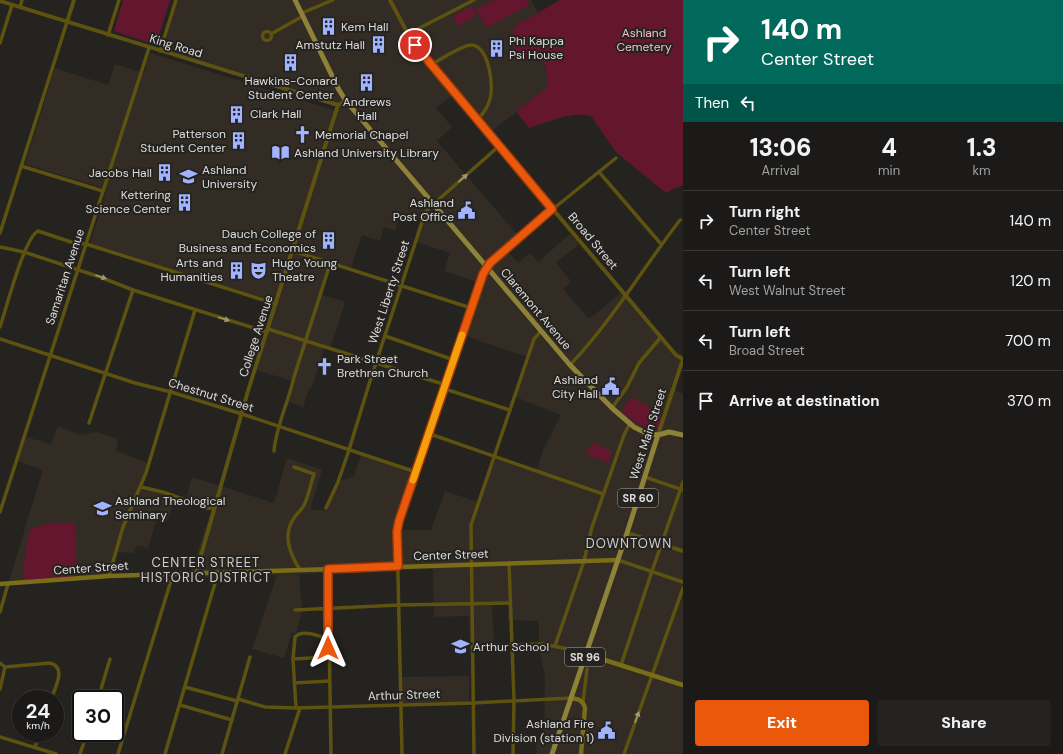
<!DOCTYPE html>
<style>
:root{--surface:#1c1a18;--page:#252321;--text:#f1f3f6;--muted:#a0a1a2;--line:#3a3837;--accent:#ea580c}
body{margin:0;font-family:"DM Sans",sans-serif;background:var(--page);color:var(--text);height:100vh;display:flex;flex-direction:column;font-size:15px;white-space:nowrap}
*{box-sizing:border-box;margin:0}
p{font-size:13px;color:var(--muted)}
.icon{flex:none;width:22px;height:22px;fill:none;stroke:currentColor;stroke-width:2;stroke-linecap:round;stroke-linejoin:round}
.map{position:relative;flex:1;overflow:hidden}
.panel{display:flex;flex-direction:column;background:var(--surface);width:380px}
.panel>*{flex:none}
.hud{background:#00695c;color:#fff;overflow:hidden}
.speed{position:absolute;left:12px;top:690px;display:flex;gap:8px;font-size:20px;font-weight:700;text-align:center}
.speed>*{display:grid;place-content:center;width:52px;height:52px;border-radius:50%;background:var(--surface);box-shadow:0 1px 3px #0004,0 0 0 1px var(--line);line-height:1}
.speed small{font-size:10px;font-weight:400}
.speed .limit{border:2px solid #111;border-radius:6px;background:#fff;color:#111}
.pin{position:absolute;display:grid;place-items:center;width:34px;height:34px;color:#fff;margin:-17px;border:2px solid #fff;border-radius:50%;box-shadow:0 1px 4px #0007}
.me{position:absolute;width:44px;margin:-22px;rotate:0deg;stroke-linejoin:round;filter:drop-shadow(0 0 3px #0008)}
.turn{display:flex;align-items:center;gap:14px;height:84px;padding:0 12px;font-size:18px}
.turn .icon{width:52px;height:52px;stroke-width:2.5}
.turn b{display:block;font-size:28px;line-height:34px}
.then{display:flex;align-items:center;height:38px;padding:0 12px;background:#0003;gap:8px;font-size:15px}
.eta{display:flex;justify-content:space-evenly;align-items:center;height:68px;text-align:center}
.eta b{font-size:24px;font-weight:800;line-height:28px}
.cta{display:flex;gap:8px;margin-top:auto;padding:8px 12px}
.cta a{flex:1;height:46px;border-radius:4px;background:var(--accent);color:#fff;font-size:16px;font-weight:800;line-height:46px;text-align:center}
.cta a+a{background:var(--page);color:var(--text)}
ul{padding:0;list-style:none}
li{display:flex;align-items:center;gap:12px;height:60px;padding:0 12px;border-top:1px solid var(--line)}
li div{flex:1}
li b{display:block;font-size:15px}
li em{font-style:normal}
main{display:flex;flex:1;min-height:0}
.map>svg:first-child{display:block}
</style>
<main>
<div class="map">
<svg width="683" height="754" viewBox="0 0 683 754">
<rect width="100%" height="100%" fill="#252320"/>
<g fill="#322c25">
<path d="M176 0H531L538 13 515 26 536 56 542 60 547 74V88L488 134 454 94 436 108 452 127 437 141 521 239 507 250 518 263 530 253 538 262 570 234 579 244 556 263 571 281 563 289 589 319 622 292 683 362 675 390 683 394V754H537L535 740H544L545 676 539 650V621L508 620V605H492L494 649 470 650 469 616 434 617 433 569 299 574 302 611 296 633 292 632 284 658 252 649 277 575 189 578 212 508 186 499 192 477 274 503 287 458 322 470 310 510H327L340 481 354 476 362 453 417 471 397 530H431L445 491 478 502 493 457 536 471 543 450 561 415 513 396 527 357 463 335 480 283 444 271 450 253 417 242 423 221 401 213 395 231 384 227 380 241 362 235 350 270 331 263 320 294 345 302 330 350 324 348 313 385 309 389 303 407 286 401 292 381 253 369 274 301 90 244 107 189 25 164 55 68 108 85 115 64 144 73 150 53 333 110 349 100 335 104 162 49Z"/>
<path d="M58 426 80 435 97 432 118 439 116 451 148 463 141 485 176 496 167 521 157 519 148 548 137 545 134 553 117 552 109 576 8 584 43 470 18 461 26 437 51 444Z"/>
<path d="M469 676V702L402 703V677Z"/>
</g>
<g fill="#64162f">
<path d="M123 0H170L156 45 114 31Z"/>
<path d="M494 0H527L529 5 486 28 476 9Z"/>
<path d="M560 0H683V185L671 190 666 193 616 152 591 116C570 111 549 122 529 128L516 111 547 88C548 75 548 64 536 56L519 60 512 43 515 26Z"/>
<path d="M472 6 477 15 458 26 453 16Z"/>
<path d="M632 397 664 416 660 430C640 428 636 423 621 411Z"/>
<path d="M594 442 612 452 608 463 586 454Z"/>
<path d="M75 523 77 577 23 582 25 554 30 529 46 524Z"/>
</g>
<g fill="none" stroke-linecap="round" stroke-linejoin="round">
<g stroke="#5d520f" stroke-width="3.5">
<path d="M20 7 22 0"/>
<path d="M302 13 333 0"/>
<circle cx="267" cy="36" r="4.5"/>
<path d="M271 34 303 16"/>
<path d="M408 34 474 0"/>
<path d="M108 35 119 0"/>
<path d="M0 43 12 5"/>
<path d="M160 51 176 0"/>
<path d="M431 65C440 60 463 44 472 45 489 47 494 86 490 99 488 107 483 114 477 120"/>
<path d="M21 166 103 191"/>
<path d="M599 172 661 244"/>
<path d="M0 233 67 22"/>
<path d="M0 247 24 252 100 277 133 290 267 332"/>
<path d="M293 251 471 308"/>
<path d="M0 327C6 310 24 238 38 231L74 243 86 244 276 304"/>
<path d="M268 329 446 385"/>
<path d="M385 336 454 360"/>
<path d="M0 339 135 383 171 392 242 414 416 472"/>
<path d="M570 365C612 321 643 268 680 220"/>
<path d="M445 389 510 410"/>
<path d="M612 408 627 387 639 363 661 337"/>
<path d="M89 423 133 290"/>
<path d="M430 434 603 494"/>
<path d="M274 451C276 426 289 401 294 377L330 264"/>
<path d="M294 467 314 474C311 483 309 494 305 503 303 509 297 513 294 518 282 535 290 554 300 570"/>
<path d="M645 477 683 490"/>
<path d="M141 487 163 492 207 508H214"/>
<path d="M326 508 338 482 349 450 370 381 425 213 428 209 499 146"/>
<path d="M0 512 149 48"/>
<path d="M618 560 683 582"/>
<path d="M509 563 514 700 513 754"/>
<path d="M328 569 331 754"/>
<path d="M109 576 123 527 146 473 195 310"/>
<path d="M295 610 399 605 510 603"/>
<path d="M0 612 8 584"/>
<path d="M472 646 542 644 563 648 586 654"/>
<path d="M555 646 584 561 592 527 624 435 630 423"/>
<path d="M293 659 329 657"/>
<path d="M0 663 5 667 50 663C67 667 55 688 51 699"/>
<path d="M621 665 652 571 683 482"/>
<path d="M294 683 329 681"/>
<path d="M185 687 237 701"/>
<path d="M0 689 5 667"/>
<path d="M98 699 110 659"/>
<path d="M238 699 265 707 296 708 473 703 571 698"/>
<path d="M583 702 587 669"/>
<path d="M180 705 232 720"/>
<path d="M296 708 293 659 295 637C302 629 319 636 328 639"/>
<path d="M0 737 56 754"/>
<path d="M35 747 40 733"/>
<path d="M80 754 87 733"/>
<path d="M118 754 173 574"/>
<path d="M165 754 218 573"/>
<path d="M222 754 250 657"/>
<path d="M285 754 300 708"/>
<path d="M402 754 397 531 480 282 483 274 490 263 553 209 616 158"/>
<path d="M474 754 471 525 534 339 541 331"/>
<path d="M624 754 683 588"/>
</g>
<g stroke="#5d520f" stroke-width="4">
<path d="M390 0 408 34 431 65 676 355 683 359"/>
<path d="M0 1 338 105 346 101"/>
<path d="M67 22 74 0"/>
<path d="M658 435 683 359"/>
<path d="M627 533 683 551"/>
<path d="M196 573 248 391 338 105"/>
</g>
<g stroke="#7a6d18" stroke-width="4.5">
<path d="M0 584 109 576 618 560"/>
<path d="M586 654 683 685"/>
<path d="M571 698C578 699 583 700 585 708L581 754"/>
</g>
<g stroke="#8e8138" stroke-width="5">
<path d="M295 0 339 90 346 101 570 365 612 408 634 427 646 433 658 435 669 432 683 435"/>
<path d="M552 754 627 533 658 435"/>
</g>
</g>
<defs><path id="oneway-solid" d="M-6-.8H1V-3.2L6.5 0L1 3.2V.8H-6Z"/></defs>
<g fill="#9e9875">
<use href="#oneway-solid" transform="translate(463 178) rotate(-41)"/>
<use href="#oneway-solid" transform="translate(101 277) rotate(19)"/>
<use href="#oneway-solid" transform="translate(224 319) rotate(17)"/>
<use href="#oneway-solid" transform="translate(637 717) rotate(-70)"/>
</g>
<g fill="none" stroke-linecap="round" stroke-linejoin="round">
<defs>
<path id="route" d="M328 648V569L398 566 397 531 399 521 483 274 490 263 552 209 415 45"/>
</defs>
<use href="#route" stroke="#983908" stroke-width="10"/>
<use href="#route" stroke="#ea580c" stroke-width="7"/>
<path stroke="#f59e0b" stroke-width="7" d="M413 480 462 335"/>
</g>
<defs>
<symbol id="building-bare" viewBox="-9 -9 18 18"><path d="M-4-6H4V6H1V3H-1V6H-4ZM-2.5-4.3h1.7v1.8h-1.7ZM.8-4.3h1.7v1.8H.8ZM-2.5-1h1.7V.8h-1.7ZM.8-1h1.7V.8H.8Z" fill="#a1b3fd" stroke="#252320" stroke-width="2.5" paint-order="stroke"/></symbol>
<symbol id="church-bare" viewBox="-9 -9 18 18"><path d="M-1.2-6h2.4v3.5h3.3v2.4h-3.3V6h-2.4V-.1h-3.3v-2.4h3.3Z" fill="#a1b3fd" stroke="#252320" stroke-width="2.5" paint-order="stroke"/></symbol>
<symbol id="library-bare" viewBox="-9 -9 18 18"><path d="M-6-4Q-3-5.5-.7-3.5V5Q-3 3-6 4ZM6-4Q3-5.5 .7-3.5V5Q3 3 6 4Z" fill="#a1b3fd" stroke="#252320" stroke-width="2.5" paint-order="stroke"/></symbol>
<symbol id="university-bare" viewBox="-9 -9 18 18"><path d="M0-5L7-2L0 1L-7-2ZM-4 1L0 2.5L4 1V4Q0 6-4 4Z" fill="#a1b3fd" stroke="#252320" stroke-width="2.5" paint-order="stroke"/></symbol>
<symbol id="civic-bare" viewBox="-9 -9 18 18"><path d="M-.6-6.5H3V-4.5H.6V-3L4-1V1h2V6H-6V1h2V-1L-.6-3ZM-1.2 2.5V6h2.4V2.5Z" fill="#a1b3fd" stroke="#252320" stroke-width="2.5" paint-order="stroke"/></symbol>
<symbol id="theatre-bare" viewBox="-9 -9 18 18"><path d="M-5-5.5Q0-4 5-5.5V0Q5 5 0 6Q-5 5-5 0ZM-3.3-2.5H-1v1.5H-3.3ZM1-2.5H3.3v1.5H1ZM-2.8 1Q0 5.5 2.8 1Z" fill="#a1b3fd" stroke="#252320" stroke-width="2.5" paint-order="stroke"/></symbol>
<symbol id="school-bare" viewBox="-9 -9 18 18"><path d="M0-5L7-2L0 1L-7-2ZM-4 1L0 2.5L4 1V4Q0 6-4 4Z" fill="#a1b3fd" stroke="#252320" stroke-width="2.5" paint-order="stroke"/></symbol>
</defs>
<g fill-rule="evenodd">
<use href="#building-bare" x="316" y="14" width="25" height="25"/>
<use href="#building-bare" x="366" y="32" width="25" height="25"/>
<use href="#building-bare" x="484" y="36" width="25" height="25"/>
<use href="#building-bare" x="278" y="50" width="25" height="25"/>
<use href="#building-bare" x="354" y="70" width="25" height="25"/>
<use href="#building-bare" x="224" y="102" width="25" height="25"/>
<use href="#church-bare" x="290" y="122" width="25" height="25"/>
<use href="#building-bare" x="226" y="128" width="25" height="25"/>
<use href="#library-bare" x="268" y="140" width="25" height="25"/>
<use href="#building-bare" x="152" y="160" width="25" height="25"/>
<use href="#university-bare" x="176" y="164" width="25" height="25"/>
<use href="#building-bare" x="172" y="190" width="25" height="25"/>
<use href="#civic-bare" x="454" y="198" width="25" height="25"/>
<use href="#building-bare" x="316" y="228" width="25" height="25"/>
<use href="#building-bare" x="224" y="258" width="25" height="25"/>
<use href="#theatre-bare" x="246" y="258" width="25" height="25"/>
<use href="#church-bare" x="312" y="354" width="25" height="25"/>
<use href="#civic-bare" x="598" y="374" width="25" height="25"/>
<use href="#university-bare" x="90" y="496" width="25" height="25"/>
<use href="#school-bare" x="448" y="634" width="25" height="25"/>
<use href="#civic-bare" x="594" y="718" width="25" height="25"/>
</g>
<g text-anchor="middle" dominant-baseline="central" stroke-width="4" stroke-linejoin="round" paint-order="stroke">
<g fill="#252320" stroke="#a6a5a3" stroke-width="1">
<rect x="618" y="489" width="40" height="18" rx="3"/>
<rect x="565" y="648" width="40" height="18" rx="3"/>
</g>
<g font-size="11" font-weight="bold" fill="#dedddb">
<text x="638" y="498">SR 60</text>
<text x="585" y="657">SR 96</text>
</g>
<g font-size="12" fill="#dedddb" stroke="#252320" text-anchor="start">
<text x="341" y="27">Kem Hall</text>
<text x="509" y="41">Phi Kappa<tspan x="509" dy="14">Psi House</tspan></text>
<text x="365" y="45" text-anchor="end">Amstutz Hall</text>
<text x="291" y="81" text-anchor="middle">Hawkins-Conard<tspan x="291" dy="14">Student Center</tspan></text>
<text x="367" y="102" text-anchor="middle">Andrews<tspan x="367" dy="14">Hall</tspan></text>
<text x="250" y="114">Clark Hall</text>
<text x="226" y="134" text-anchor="end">Patterson<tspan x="226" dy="14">Student Center</tspan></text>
<text x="315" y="135">Memorial Chapel</text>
<text x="294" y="153">Ashland University Library</text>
<text x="202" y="170">Ashland<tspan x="202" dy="14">University</tspan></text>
<text x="152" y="173" text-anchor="end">Jacobs Hall</text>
<text x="171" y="195" text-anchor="end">Kettering<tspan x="171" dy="14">Science Center</tspan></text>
<text x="454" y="203" text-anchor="end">Ashland<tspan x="454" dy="14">Post Office</tspan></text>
<text x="316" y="234" text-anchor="end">Dauch College of<tspan x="316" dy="14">Business and Economics</tspan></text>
<text x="223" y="263" text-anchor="end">Arts and<tspan x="223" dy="14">Humanities</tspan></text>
<text x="272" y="263">Hugo Young<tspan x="272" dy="14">Theatre</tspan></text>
<text x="337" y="359">Park Street<tspan x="337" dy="14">Brethren Church</tspan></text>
<text x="598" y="380" text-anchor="end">Ashland<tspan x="598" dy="14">City Hall</tspan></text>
<text x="115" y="501">Ashland Theological<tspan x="115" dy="14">Seminary</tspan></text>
<text x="473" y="647">Arthur School</text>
<text x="594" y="724" text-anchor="end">Ashland Fire<tspan x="594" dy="14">Division (station 1)</tspan></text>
</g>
<g font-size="12" fill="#f5bfc9" stroke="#252320">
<text x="644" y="33">Ashland<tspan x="644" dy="14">Cemetery</tspan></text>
</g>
<g font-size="12" fill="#dedddb" stroke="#252320">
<text transform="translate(176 46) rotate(17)">King Road</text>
<text transform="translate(593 241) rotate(50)">Broad Street</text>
<text transform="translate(65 277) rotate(-72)">Samaritan Avenue</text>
<text transform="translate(389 292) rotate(-72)">West Liberty Street</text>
<text transform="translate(536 309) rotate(50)">Claremont Avenue</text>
<text transform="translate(256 336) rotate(-72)">College Avenue</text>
<text transform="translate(211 395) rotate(17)">Chestnut Street</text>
<text transform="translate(648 434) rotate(-72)">West Main Street</text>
<text transform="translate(451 555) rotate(-2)">Center Street</text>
<text transform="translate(91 568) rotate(-4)">Center Street</text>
<text transform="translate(404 695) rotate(-2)">Arthur Street</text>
</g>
<g font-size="13" letter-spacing="1" fill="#cfccc9" stroke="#252320">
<text x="629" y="543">DOWNTOWN</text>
<text x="206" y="562">CENTER STREET<tspan x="206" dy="15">HISTORIC DISTRICT</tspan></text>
</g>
</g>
</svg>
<div class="speed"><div>24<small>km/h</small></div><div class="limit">30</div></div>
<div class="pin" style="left:415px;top:45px;background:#d93025"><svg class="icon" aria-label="arrive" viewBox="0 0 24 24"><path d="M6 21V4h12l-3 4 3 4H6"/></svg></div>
<svg class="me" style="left:328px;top:648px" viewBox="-20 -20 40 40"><path d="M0-17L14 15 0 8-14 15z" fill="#ea580c" stroke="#fff" stroke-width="4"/></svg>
</div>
<section class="panel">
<div class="hud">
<div class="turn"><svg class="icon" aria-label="right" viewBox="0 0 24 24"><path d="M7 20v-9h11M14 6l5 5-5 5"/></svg><div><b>140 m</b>Center Street</div></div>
<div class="then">Then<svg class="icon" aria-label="left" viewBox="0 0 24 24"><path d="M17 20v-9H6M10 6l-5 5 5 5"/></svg></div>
</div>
<div class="eta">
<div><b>13:06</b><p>Arrival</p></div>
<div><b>4</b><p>min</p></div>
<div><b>1.3</b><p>km</p></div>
</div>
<ul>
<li><svg class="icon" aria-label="right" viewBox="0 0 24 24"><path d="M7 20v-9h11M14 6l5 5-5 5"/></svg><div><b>Turn right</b><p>Center Street</p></div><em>140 m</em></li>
<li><svg class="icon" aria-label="left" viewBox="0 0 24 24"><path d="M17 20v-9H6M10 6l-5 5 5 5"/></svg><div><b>Turn left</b><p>West Walnut Street</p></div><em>120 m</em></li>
<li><svg class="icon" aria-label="left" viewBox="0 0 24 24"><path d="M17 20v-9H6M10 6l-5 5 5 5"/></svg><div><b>Turn left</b><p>Broad Street</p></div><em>700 m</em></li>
<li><svg class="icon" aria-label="arrive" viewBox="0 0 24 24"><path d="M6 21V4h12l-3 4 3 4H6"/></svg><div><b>Arrive at destination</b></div><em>370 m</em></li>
</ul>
<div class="cta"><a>Exit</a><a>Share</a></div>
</section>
</main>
